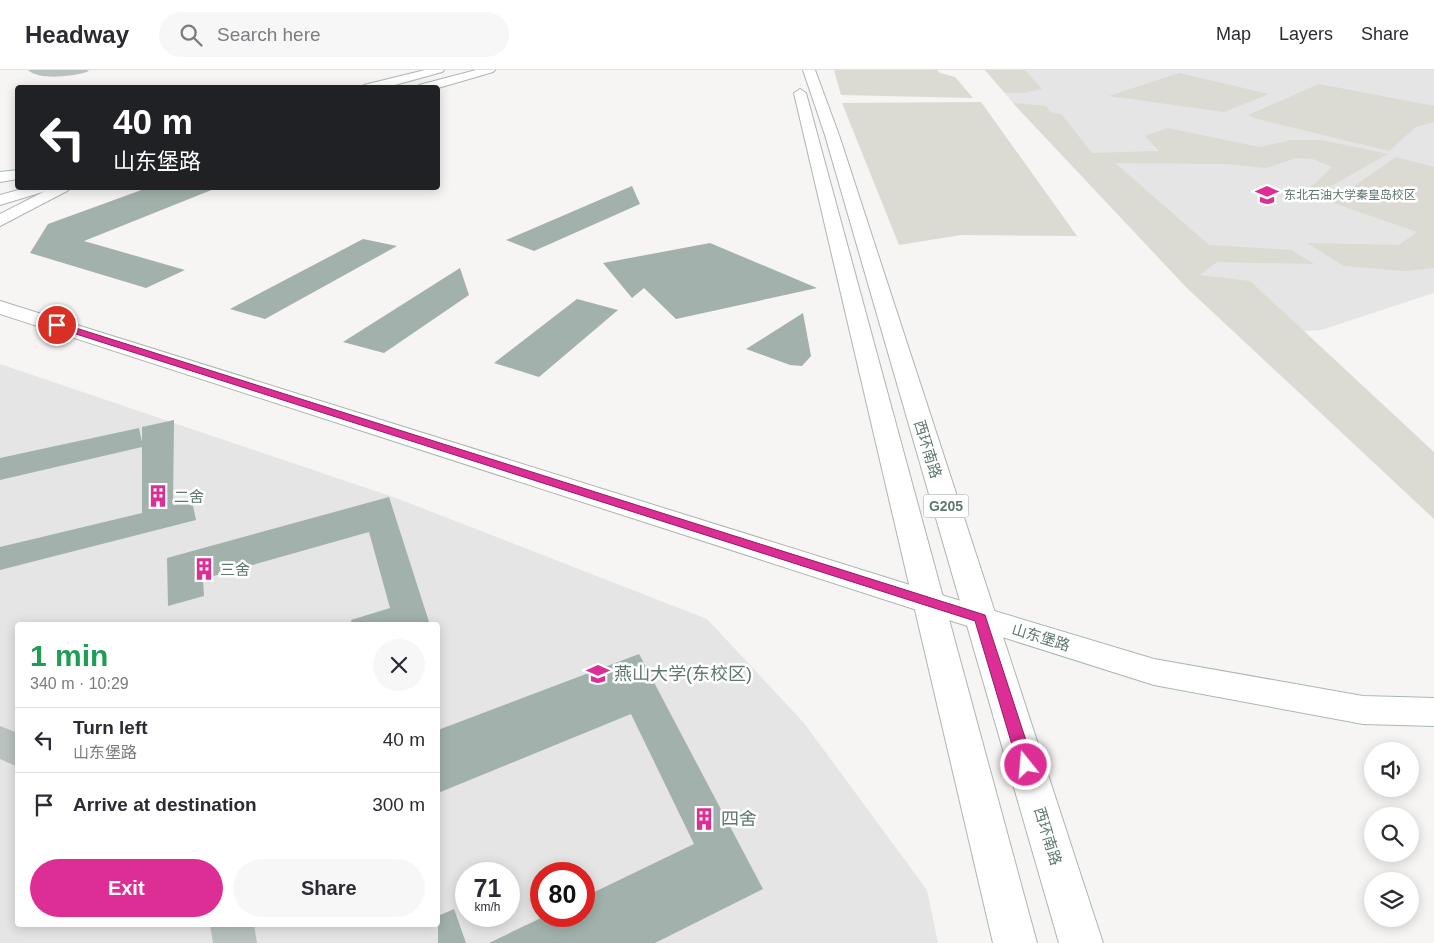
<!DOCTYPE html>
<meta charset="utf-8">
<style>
:root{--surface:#fff;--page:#f7f7f7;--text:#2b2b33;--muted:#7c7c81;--line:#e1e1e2;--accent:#dc2e94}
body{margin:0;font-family:Helvetica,"Noto Sans SC",sans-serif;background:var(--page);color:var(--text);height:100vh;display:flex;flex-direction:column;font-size:19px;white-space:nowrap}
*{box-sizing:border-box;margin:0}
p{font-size:16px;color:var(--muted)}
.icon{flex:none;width:28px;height:28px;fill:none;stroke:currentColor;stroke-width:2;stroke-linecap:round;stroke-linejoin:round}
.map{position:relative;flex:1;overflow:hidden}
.sheet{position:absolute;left:15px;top:552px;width:425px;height:305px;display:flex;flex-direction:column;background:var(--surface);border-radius:5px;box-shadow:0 2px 12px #0003}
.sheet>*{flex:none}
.banner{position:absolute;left:15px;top:15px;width:425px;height:105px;border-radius:5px;box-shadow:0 2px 12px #0003;background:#202124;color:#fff;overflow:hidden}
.buttons{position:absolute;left:1364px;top:672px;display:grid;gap:10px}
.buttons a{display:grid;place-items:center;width:55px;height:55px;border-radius:50%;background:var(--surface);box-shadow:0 2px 12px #0003;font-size:25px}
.speed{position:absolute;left:455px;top:792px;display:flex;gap:10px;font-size:25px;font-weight:700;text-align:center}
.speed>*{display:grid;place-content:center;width:65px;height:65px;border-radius:50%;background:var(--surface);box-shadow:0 2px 12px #0003;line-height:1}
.speed small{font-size:12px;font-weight:400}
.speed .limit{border:8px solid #d22;background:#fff;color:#111}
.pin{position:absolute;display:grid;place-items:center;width:42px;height:42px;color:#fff;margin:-21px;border:2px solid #fff;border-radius:50%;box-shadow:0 1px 5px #0007}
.me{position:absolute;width:55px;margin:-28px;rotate:343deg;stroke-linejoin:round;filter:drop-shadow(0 0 4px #0008)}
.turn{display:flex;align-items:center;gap:18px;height:105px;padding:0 15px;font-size:22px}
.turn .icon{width:65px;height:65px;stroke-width:2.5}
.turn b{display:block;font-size:35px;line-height:42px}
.round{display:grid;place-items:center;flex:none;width:52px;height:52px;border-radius:26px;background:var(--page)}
.overview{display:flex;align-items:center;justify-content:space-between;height:85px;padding:0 15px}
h1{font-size:30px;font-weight:700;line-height:38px;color:#1e9e55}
.action{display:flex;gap:10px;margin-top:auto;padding:10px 15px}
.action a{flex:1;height:58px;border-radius:30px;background:var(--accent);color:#fff;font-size:20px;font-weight:700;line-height:58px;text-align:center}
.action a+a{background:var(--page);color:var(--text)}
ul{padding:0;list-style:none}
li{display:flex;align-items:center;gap:15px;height:65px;padding:0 15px;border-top:1px solid var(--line)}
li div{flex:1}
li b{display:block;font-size:19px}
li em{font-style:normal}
header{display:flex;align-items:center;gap:30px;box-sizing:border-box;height:70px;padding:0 25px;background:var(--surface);border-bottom:1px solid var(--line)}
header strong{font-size:24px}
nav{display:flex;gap:28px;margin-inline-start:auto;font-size:18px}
.search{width:350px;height:45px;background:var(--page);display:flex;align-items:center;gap:12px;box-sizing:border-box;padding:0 18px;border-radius:28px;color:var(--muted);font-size:19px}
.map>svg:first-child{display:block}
</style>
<header>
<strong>Headway</strong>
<div class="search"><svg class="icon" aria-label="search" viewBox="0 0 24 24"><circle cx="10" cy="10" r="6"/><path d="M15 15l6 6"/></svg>Search here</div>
<nav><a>Map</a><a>Layers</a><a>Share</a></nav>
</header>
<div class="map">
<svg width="1434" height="873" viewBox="0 0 1434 873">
<rect width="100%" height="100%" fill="#f7f4f4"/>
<g fill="#e4e5e4" fill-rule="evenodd">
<path d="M985 0H1434V223L1321 260 1239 266 1187 218 1013 33Z"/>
<path d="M0 294 396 428 707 549 804 653 927 820 938 873H0ZM18 555H438V855H18ZM466 804H509V846H466ZM541 804H584V846H541Z"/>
</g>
<g fill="#dbdad3">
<path d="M834 0H937L940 3 955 7 973 28 841 25Z"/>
<path d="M985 0H1025L1042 19 1024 23H1005Z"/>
<path d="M1179 3 1269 24 1224 42 1109 26Z"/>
<path d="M1319 14 1434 36V52L1416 57 1389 81 1254 48 1248 45Z"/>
<path d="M981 32 1077 166 961 165 899 175 842 33Z"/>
<path d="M1013 33 1046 36 1050 42 1061 44 1092 83 1159 81 1145 66 1168 58 1259 77 1292 70H1321L1388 84 1324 120 1310 118 1332 97 1313 89 1296 88 1266 98 1226 94 1115 93 1209 175 1291 180 1314 194 1217 192 1199 205 1250 211 1434 382V449L1187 218Z"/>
<path d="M1396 87 1434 97V198L1405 201 1344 196 1307 173 1399 175 1417 162 1331 132Z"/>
</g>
<g fill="#a2b1ab">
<path d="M632 116 640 134 534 181 506 170Z"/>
<path d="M147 118 214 119 84 171 185 200 146 218 30 183 48 154Z"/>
<path d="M363 169 397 176 265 249 230 239Z"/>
<path d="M710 173 817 218 676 249 644 218 632 228 603 193Z"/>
<path d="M460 198 469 225 384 283 343 272Z"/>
<path d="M577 229 618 240 539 307 494 293Z"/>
<path d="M803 243 811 286 802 296 790 295 746 279Z"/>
<path d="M174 350 173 435 192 431 196 450 0 500V477L142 443V377L0 410V388L139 358 142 372V357Z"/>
<path d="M389 427 430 555H352L351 550 390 538 369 462 203 509 204 526 168 536 167 488Z"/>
<path d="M639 584 763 819 655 873H489L545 846H584V827L694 774 631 644 438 723V660Z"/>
<path d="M454 839 466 873H438V846Z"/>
</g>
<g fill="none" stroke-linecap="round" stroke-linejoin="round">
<defs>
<path id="secondary" d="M928 521 1154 589 1363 626 1434 628V656L1363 654 1154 615 917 540 912 532 917 524Z"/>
<g id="primary">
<path d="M18 100V109L0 112V102Z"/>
<path d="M51 118H70L67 121 0 156V144Z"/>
<path d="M0 231 939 524 944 532 939 540 928 543 917 540 0 244Z"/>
</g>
<g id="highway">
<path d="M425 0H444L442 2 384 18H362L364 15Z"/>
<path d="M476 0H495L493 2 438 18H417L419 15Z"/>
<path d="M803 0H815L839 65 1103 873H1059L825 65Z"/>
<path d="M800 19 806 23 1037 873H993L794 23Z"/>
<path d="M26 118H49L46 121 0 135V125Z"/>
</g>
</defs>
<use href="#secondary" stroke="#abb7b3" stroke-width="2"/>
<use href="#primary" stroke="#adb6b3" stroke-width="2"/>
<use href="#highway" stroke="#adb5b2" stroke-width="2"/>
<g fill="#b9c2be" fill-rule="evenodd">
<path d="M28 0H89L87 2C73 6 40 11 28 0Z"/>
<path d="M0 656 18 663V697L0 689Z"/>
<path d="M210 855H254L257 873H213Z"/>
</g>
<use href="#secondary" fill="#fff" fill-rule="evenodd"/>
<use href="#primary" fill="#fff" fill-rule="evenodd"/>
<use href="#highway" fill="#fff" fill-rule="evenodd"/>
</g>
<path fill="#dc2e94" stroke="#8f1e60" d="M54 253H60L985 545 1034 695 1031 700 1026 702 1021 700 1018 695 975 551 54 257Z"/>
<defs>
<symbol id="school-bare" viewBox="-9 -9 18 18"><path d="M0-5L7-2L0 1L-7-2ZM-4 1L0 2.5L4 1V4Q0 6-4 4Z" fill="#dc2e94" stroke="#fff" stroke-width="2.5" paint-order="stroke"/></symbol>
<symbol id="building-bare" viewBox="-9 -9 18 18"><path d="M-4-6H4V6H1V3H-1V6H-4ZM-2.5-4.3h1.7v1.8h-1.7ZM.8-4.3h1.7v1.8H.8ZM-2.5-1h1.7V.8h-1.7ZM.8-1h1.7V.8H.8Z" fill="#dc2e94" stroke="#fff" stroke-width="2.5" paint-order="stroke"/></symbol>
<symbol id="university-bare" viewBox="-9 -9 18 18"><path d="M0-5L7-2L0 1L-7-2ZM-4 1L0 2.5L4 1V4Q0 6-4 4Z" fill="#dc2e94" stroke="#fff" stroke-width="2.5" paint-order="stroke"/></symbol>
</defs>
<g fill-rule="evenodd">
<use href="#school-bare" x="1251" y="109" width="32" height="32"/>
<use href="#building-bare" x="142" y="410" width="32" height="32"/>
<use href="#building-bare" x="188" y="483" width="32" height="32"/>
<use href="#university-bare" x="582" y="588" width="32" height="32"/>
<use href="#building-bare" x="688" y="733" width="32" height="32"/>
</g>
<g text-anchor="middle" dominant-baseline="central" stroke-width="5" stroke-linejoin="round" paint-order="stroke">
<g font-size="12" fill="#5e786f" stroke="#fff" text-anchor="start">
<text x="1284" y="125">东北石油大学秦皇岛校区</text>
</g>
<rect fill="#fff" stroke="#8ea09a" stroke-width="1" x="923.5" y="424.5" width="45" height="23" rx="4"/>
<g font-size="14" font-weight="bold" fill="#5e786f">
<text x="946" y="436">G205</text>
</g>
<g font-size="15" fill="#5e786f" stroke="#fff">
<text transform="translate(928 379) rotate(73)">西环南路</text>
<text transform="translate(1041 567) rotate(17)">山东堡路</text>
<text transform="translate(1048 766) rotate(73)">西环南路</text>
</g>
<g font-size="15" fill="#5e786f" stroke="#fff" text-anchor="start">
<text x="174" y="426">二舍</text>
<text x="220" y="499">三舍</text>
</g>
<g font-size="18" fill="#5e786f" stroke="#fff" text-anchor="start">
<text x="614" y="604">燕山大学(东校区)</text>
<text x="721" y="749">四舍</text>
</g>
</g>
</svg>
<div class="buttons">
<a><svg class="icon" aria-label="sound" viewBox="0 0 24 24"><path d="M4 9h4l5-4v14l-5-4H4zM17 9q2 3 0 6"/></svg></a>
<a><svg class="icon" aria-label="search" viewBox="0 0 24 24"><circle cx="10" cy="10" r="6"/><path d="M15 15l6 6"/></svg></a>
<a><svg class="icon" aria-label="layers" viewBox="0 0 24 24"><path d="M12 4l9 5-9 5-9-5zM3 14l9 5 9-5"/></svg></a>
</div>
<div class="speed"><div>71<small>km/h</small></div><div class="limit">80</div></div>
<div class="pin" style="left:57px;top:255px;background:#d93025"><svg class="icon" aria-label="arrive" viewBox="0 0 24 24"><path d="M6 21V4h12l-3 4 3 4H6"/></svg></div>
<svg class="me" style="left:1026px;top:695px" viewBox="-20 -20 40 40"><circle r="17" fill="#dc2e94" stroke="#fff" stroke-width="3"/><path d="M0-11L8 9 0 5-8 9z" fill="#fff"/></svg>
<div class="banner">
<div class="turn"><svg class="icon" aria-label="left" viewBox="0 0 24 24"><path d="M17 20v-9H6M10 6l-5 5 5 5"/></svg><div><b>40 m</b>山东堡路</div></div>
</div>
<section class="sheet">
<div class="overview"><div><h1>1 min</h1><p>340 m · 10:29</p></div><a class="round"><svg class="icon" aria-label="close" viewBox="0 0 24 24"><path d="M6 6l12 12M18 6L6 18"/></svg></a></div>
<ul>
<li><svg class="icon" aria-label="left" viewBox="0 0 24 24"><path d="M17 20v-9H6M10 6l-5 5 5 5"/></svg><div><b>Turn left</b><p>山东堡路</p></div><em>40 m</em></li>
<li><svg class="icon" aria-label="arrive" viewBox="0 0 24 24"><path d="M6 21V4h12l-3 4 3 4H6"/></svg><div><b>Arrive at destination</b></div><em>300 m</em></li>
</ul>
<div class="action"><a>Exit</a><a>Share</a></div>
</section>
</div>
